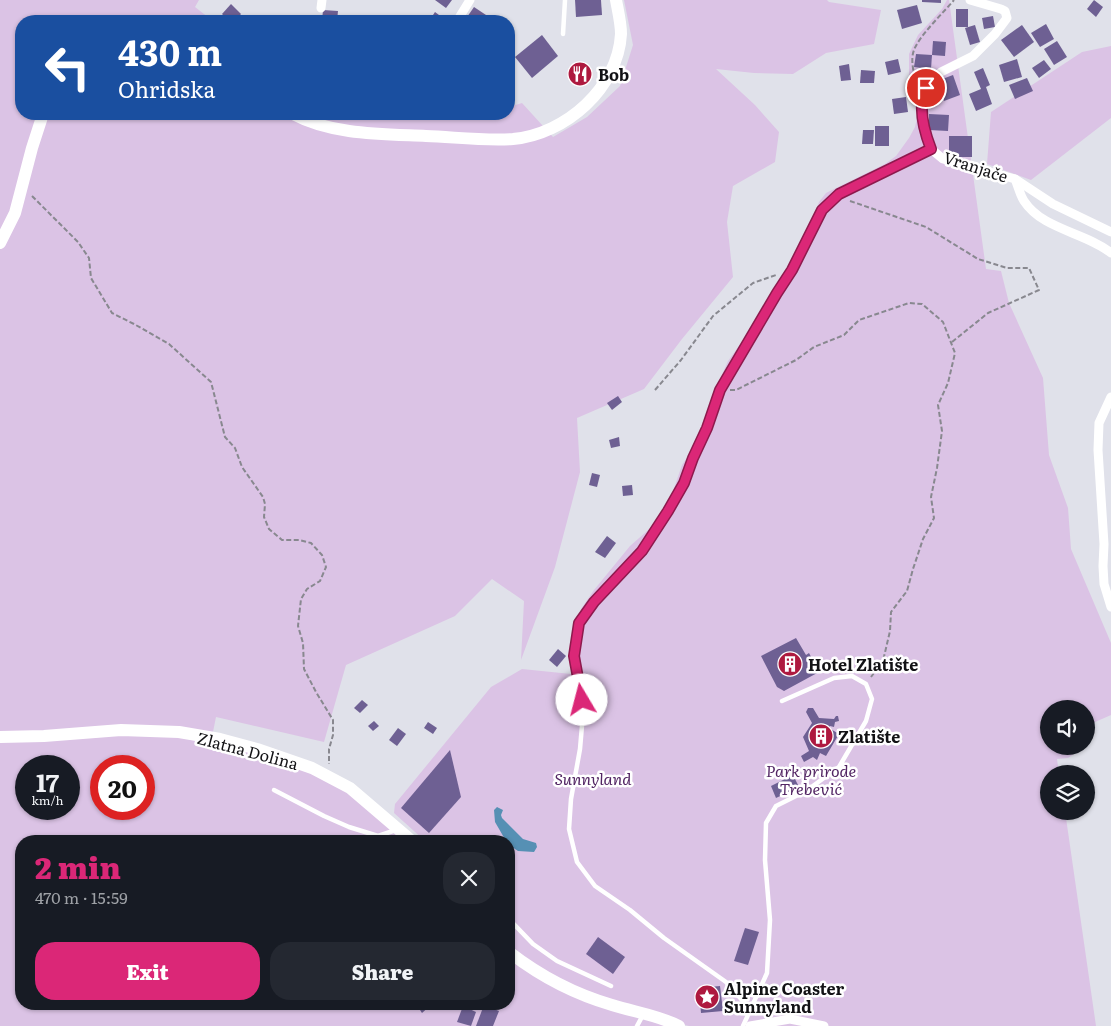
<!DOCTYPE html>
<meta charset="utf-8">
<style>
:root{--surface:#171b24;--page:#242831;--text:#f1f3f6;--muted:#9ea1a6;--accent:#db2777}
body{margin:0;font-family:Literata,serif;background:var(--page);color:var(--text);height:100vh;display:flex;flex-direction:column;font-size:19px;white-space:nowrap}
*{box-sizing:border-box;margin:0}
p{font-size:16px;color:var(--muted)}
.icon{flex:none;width:28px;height:28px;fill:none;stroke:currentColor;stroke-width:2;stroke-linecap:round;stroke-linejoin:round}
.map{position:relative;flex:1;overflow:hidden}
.details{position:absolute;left:15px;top:835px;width:500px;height:175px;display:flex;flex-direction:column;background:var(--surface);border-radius:20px;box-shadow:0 1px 4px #0004}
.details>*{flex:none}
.top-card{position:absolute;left:15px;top:15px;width:500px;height:105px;border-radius:20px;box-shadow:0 1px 4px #0004;background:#1a4fa0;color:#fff;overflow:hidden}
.buttons{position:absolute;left:1040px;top:700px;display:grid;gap:10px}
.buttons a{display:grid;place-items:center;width:55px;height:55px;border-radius:50%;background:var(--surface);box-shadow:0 1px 4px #0004;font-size:25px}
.speed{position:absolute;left:15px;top:755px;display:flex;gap:10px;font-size:25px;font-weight:700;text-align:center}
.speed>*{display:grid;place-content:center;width:65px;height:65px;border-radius:50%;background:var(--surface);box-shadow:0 1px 4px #0004;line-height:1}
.speed small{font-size:12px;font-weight:400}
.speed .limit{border:8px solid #d22;background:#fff;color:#111}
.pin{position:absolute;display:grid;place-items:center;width:42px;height:42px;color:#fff;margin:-21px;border:2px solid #fff;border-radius:50%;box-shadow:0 1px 5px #0007}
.me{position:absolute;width:55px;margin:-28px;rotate:352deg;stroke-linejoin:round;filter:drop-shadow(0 0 4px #0008)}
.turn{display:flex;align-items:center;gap:18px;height:105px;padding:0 20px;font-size:22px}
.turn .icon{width:65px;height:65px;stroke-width:2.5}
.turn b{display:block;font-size:35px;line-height:42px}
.round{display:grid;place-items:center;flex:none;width:52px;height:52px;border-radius:20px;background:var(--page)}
.overview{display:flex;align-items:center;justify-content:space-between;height:85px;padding:0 20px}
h1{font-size:30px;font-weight:800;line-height:38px;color:var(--accent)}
.action{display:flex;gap:10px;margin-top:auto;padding:10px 20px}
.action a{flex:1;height:58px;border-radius:20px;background:var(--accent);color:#fff;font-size:20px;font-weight:800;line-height:58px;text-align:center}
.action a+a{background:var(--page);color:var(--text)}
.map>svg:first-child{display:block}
</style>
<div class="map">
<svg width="1111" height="1026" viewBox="0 0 1111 1026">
<rect width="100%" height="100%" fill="#e0e1ea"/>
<g fill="#dbc3e5" fill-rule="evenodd">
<path d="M0 0H199L195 7 213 21H21V114H462L468 120 488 114H509V107L522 103 553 137 587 117 620 86 633 45 624 0H827L829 2 881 10 874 44 826 53 793 74 754 73 716 69 755 105 779 132 775 162 733 186 727 222 733 277 682 339 644 389 577 418 580 472 555 567 521 660 524 601 492 579 455 616 346 665 324 742 216 717 212 737 235 741 351 791 405 841H21V1004H509V949L560 982 509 947V841H425L394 813 395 804 491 687 522 669 571 674 575 666 578 622 581 609 594 590 630 546 655 524 670 500 682 465 698 441 711 400 728 361 747 335 783 278 805 236 819 202 826 193 885 164 896 156 909 138 915 127 917 118 916 108 909 85V54L918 35 942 9 947 0H949L986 269 1001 271 1009 303 1043 378 1049 455 1068 508 1071 549 1111 643V715L1086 726V709H1049V746H1077L1078 751 1068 758 1057 759 1059 774H1049V811H1065L1096 1026H689L682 1024 684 1026H0ZM26 766H69V809H26ZM101 766H144V809H101Z"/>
<path d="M1111 46V118L1031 180 987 164 991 112 1082 52Z"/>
</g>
<path fill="#5690b4" d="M497 807 503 810 501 815 502 818 523 839 536 843 537 847 534 852 518 851 509 845V841H506L495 822 494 810Z"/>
<g fill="#6e6093">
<path d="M435 0H452L446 8Z"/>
<path d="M575 0H601L602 15 576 17Z"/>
<path d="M922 0H941V3L922 2Z"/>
<path d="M1094 0 1103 7 1096 17 1087 9Z"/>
<path d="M231 4 241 14 235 21H229L222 14Z"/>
<path d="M917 5 922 23 902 29 897 10Z"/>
<path d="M474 7 492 19 491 21 465 20Z"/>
<rect x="956" y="9" width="12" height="18"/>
<path d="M323 10 338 11 337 21H322Z"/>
<path d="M435 12 447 21H429Z"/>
<path d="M248 15 257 21H244Z"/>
<path d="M993 16 995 27 984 29 982 18Z"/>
<path d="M1046 24 1054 39 1040 47 1031 33Z"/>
<path d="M975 25 980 42 970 45 965 28Z"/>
<path d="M1022 25 1034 42 1014 57 1001 40Z"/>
<path d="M542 35 558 56 532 78 515 57Z"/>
<path d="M933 41 946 42 945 56 932 55Z"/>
<path d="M1057 41 1067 57 1054 65 1044 49Z"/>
<path d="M916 54 932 55 931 69 914 67Z"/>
<path d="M898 59 901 72 888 75 885 62Z"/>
<path d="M1017 59 1022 77 1004 82 999 65Z"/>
<path d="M1044 60 1051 69 1039 78 1032 68Z"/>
<path d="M849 64 851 80 841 81 839 66Z"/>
<path d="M983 68 990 85 986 87 992 104 976 111 969 94 981 89 974 72Z"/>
<path d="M861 70 875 71 874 83H860Z"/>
<path d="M953 75 960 95 944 101 937 81Z"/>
<path d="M1027 78 1033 91 1015 99 1009 85Z"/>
<path d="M906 97 908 112 894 114 892 99Z"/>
<path d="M929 114 949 115 948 131 929 130Z"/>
<rect x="875" y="126" width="14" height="20"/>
<path d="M863 130H874L873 144H862Z"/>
<rect x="949" y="136" width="23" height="21"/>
<path d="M618 396 622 402 612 410 607 403Z"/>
<path d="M619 437 620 446 611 448 609 440Z"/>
<path d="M592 473 600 475 597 487 589 485Z"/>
<path d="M632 485 633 495 623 496 622 486Z"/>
<path d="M607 536 616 543 605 558 595 552Z"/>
<path d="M796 638 806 655 809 653 819 672 784 691 777 687 761 656Z"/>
<path d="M558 649 566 656 557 667 549 660Z"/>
<path d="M362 700 368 705 360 713 354 708Z"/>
<path d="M808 708H813L819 718 834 719 836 716H838L839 721 835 722 834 727 830 726 829 728 839 734 826 756 820 753 817 760 813 757 804 762 801 756 809 751 803 737 812 723 806 712Z"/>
<path d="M374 721 379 726 373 731 368 726Z"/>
<path d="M428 722 437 728 433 734 424 728Z"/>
<path d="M398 728 406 734 397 746 389 740Z"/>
<path d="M450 750 461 797 429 833 401 808Z"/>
<path d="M793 775 799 787 776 798 771 786Z"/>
<path d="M745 928 759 932 748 965 734 961Z"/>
<path d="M598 937 625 957 613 974 586 954Z"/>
<path d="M720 986 723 1011 701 1013 699 988Z"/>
<path d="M416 1004H432L422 1013Z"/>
<path d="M484 1005 499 1011 493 1026H476Z"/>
<path d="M463 1006 476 1012 471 1026 457 1022Z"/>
</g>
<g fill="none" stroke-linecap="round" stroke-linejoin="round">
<g stroke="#88888f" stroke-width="2" stroke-dasharray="5 2.5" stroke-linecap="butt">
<path d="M917 85C914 75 910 60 914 50 919 36 944 12 954 0"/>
<path d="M32 196 78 242 89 258 91 278 112 313 134 324 169 344 211 382 225 437 235 448 242 467 263 497 265 504 264 517 269 529 282 540H299L311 543 322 555 326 567 320 581 307 589 301 599 298 626 303 643 304 669 316 692 333 720V735L329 749V764"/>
<path d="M850 201 926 227 978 259 1007 268H1029L1039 290 988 313 952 342"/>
<path d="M655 390 681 360 713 316 753 283 776 275"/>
<path d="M730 390H736L796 360 814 347 844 335 859 320 909 303 922 304 943 322 955 353 948 383 938 405 942 431 937 468 931 497 934 518 923 539 913 569 907 591 891 612 890 631 883 661 871 677"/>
</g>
<g stroke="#fff" stroke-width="4.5">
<path d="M563 34 565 0"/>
<path d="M579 679 583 714 580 749 571 799 569 829 577 862 595 886 630 910 664 938 726 982 750 1009"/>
<path d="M274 790 324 816 349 827 378 836 396 830"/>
<path d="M440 841H446"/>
<path d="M509 919 533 944 557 961 611 986"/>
<path d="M637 1026 643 1015"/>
<path d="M743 1026 767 973 770 920 765 860 766 823 776 806 806 791 839 767 866 721 872 699 866 684 852 676 834 678 782 701"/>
</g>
<g stroke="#fff" stroke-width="9">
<path d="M970 0 1001 9 1005 11 1007 18 995 34 973 56 941 72 926 88 921 98 925 133 931 149 943 159 1015 179C1018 186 1020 195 1024 201 1043 230 1085 232 1111 253"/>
<path d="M321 8 322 0"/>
<path d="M457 21 470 0"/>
<path d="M1015 179 1053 204 1111 232"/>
<path d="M1111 397 1099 423 1098 450 1104 544 1103 566 1104 584 1111 607"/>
<path d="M579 679 574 656 579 623 594 602 642 551 668 511 684 483 693 458 707 428 720 390 777 293 792 269 822 210 839 195 931 149"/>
<path d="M750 1026 790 1019 824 1026"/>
</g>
<g stroke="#fff" stroke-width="12">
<path d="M293 114C332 135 382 134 426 136 454 137 485 141 513 139 566 134 618 88 621 34 621 23 618 11 616 0"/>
<path d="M0 243 15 213 32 148 43 114"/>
<path d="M0 737 44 736 121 730 179 732 220 739 257 749 312 768 350 788 412 841"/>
<path d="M509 952C540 976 574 994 612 1005 634 1012 658 1015 679 1026"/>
</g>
</g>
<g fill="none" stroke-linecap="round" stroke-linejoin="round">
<defs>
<path id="route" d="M582 700 574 656 579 623 594 602 642 551 668 511 684 483 693 458 707 428 720 390 777 293 792 270 822 210 839 194 931 149C924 131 917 107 926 88"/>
</defs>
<use href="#route" stroke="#8e194d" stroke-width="12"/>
<use href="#route" stroke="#db2777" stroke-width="9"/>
</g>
<defs>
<symbol id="restaurant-disc" viewBox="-11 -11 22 22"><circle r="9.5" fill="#ae193f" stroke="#fff"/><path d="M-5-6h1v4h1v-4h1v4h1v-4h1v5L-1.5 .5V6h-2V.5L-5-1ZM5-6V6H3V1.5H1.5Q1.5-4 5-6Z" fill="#fff"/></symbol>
<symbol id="building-disc" viewBox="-11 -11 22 22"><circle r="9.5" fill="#ae193f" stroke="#fff"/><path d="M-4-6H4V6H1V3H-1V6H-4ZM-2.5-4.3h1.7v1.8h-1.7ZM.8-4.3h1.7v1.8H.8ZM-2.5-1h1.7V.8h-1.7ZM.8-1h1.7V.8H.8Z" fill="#fff"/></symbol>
<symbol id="sight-disc" viewBox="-11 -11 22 22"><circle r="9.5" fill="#ae193f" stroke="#fff"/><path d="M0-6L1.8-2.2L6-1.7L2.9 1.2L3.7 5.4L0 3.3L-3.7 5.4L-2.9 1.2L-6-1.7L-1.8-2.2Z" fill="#fff"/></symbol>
</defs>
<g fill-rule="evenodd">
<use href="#restaurant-disc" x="566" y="60" width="28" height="28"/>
<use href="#building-disc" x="776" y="650" width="28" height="28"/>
<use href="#building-disc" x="807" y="722" width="28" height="28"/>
<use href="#sight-disc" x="693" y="983" width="28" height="28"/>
</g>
<g text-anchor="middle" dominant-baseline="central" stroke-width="5" stroke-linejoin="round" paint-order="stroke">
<g font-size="16" font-weight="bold" fill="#121215" stroke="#fff" text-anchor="start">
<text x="598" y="74">Bob</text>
<text x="808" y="664">Hotel Zlatište</text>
<text x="838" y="736">Zlatište</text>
<text x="724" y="988">Alpine Coaster<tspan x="724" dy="18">Sunnyland</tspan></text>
</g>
<g font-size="16" fill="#121215" stroke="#fff">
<text transform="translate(976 166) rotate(18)">Vranjače</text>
<text transform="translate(248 750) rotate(15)">Zlatna Dolina</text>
</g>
<g font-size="16" font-style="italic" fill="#532664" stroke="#fff">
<text x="811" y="770">Park prirode<tspan x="811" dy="18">Trebević</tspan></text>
<text x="593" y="778">Sunnyland</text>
</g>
</g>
</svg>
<div class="buttons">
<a><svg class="icon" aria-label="sound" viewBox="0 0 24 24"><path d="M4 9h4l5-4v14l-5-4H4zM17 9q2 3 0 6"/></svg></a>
<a><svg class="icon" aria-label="layers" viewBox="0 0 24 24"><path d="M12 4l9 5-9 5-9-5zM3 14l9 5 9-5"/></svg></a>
</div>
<div class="speed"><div>17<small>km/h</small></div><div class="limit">20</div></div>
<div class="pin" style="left:926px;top:88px;background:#d93025"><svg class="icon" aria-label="arrive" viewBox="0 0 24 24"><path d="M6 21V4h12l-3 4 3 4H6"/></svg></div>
<svg class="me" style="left:582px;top:700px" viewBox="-20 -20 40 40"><circle r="19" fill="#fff"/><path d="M0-13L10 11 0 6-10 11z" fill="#db2777"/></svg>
<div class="top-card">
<div class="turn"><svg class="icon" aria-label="left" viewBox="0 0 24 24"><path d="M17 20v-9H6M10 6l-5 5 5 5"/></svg><div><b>430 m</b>Ohridska</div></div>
</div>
<section class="details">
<div class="overview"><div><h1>2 min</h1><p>470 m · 15:59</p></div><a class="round"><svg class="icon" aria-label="close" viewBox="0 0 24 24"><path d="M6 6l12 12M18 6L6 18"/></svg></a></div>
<div class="action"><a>Exit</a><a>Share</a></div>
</section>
</div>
